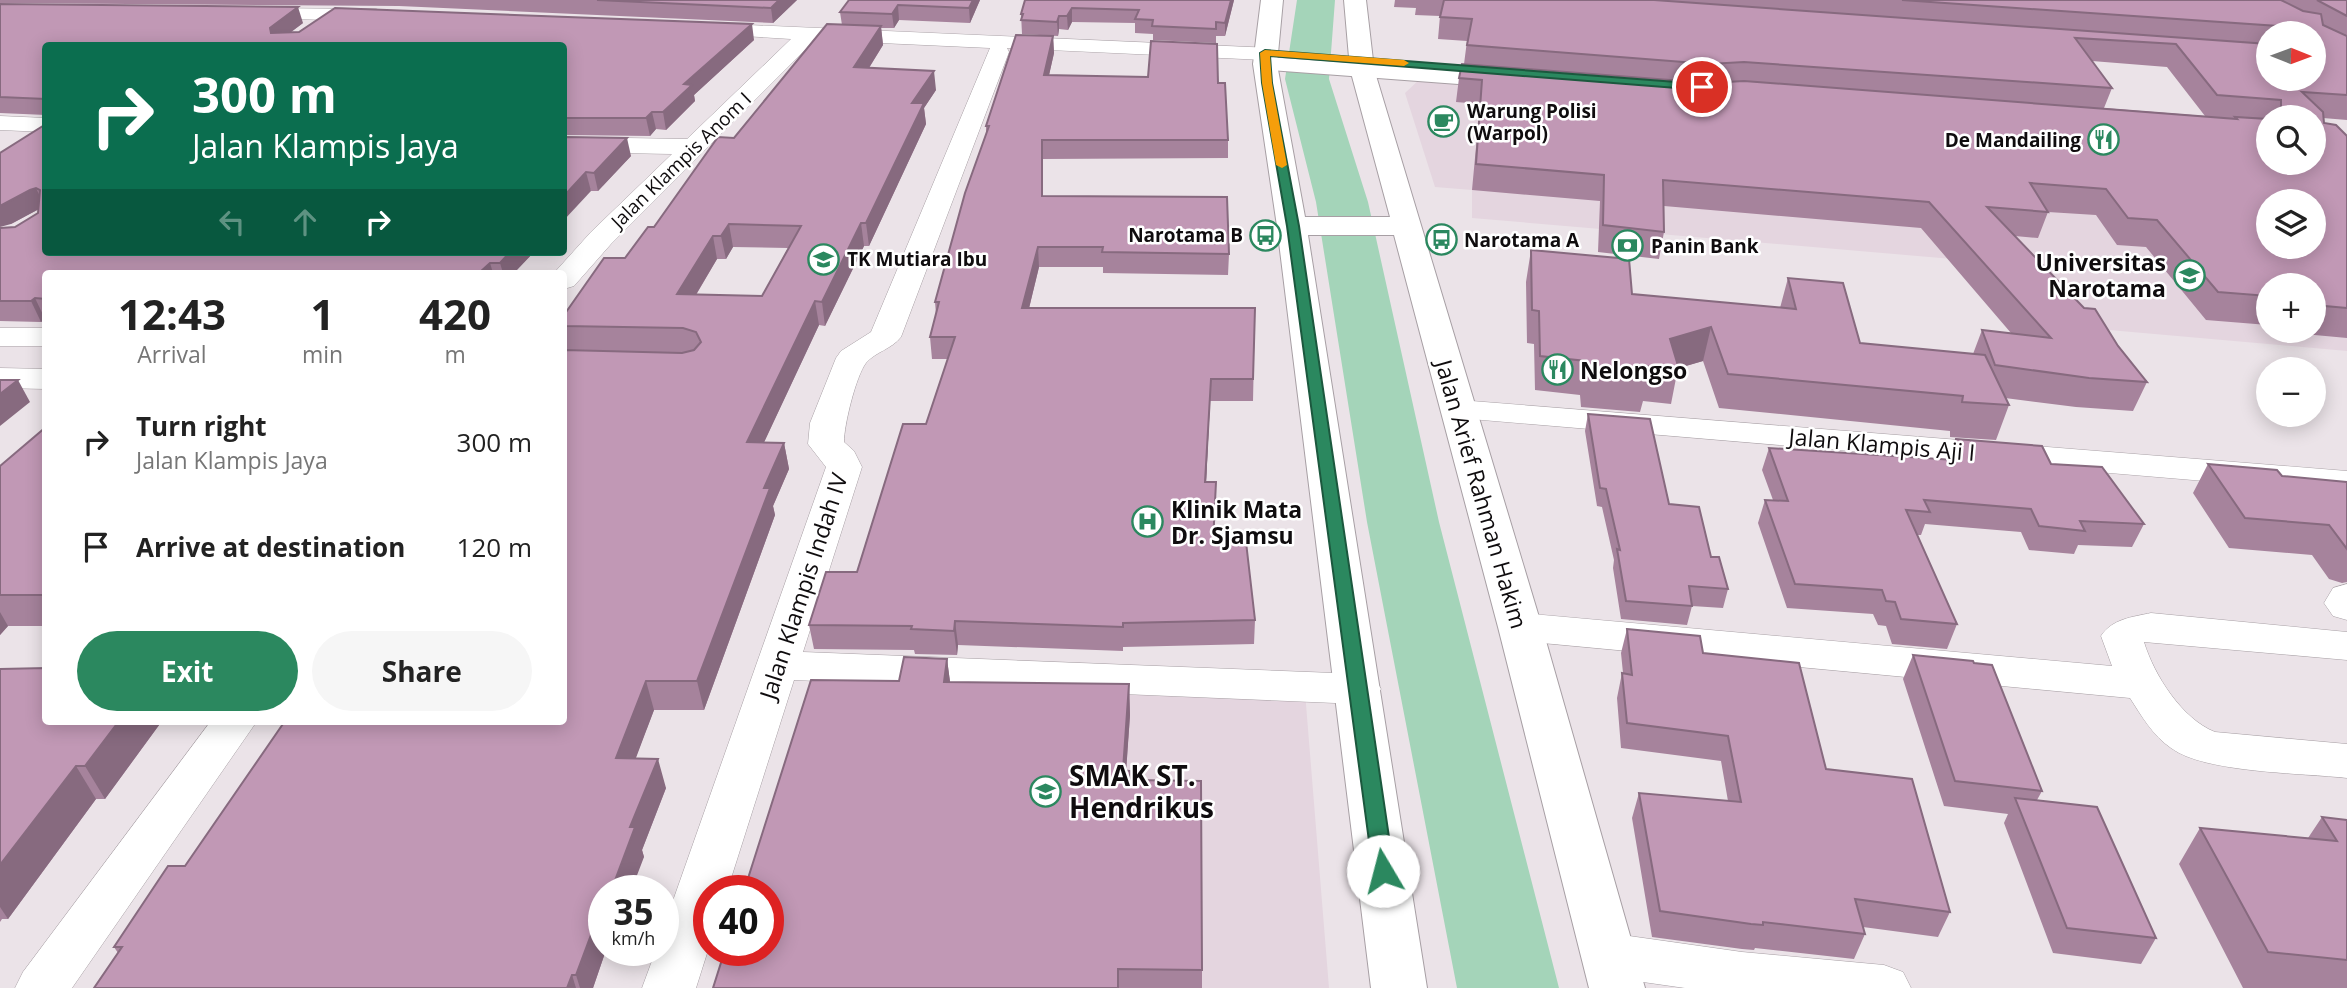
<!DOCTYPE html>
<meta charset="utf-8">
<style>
:root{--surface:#fff;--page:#f6f6f6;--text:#222;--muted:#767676;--accent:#2b885f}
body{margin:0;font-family:"Open Sans",sans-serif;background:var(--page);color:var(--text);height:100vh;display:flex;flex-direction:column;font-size:26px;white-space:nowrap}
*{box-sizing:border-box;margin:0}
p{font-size:23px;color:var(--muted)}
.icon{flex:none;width:38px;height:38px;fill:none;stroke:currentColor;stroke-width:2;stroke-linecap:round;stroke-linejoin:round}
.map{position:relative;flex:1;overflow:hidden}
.sheet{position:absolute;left:42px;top:270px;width:525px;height:455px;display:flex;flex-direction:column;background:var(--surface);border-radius:7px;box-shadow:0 4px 18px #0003}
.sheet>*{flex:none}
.top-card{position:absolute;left:42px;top:42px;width:525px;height:214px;border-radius:7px;box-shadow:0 4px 18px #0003;background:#0b6e4f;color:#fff;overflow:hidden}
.needle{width:46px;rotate:91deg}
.tools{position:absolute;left:2256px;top:21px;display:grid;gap:14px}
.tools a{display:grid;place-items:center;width:70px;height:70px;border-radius:50%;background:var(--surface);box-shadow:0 4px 18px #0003;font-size:35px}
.speed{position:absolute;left:588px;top:875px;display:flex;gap:14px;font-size:35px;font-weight:700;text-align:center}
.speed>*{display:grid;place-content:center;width:91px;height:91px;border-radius:50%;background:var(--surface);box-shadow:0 4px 18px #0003;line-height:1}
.speed small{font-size:18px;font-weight:400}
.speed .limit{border:10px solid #d22;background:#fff;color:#111}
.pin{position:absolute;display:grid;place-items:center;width:60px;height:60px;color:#fff;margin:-30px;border:4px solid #fff;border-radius:50%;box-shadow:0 2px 7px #0007}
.me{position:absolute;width:77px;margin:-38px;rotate:352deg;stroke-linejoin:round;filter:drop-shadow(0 0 5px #0008)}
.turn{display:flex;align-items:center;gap:24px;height:147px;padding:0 35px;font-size:32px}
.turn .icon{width:91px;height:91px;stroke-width:2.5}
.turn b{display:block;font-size:49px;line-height:60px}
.lanes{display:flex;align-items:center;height:66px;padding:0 35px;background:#0003;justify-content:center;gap:35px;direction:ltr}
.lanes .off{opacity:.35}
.eta{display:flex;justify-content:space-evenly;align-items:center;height:119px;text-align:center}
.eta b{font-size:42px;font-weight:700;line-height:49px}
.action{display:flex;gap:14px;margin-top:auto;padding:14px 35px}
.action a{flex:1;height:80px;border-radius:42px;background:var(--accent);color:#fff;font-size:28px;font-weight:700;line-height:80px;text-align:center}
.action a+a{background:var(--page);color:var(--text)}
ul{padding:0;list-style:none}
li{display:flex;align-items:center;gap:21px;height:105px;padding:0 35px}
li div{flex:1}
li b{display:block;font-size:26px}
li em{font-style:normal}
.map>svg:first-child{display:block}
</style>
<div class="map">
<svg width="2347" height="988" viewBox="0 0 2347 988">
<rect width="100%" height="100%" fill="#ebe3e8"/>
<g fill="#e4d5df" fill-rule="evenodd">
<path d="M1420 79 2268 163H2314L2347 148V351L2075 327 2023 265 1472 218V190L1435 187 1405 93ZM2268 201H2314V247H2268ZM2268 285H2314V331H2268Z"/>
<path d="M812 681 1305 692 1329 988H718L768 950V891Z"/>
</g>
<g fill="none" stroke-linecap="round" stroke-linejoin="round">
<path fill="#a4d4b9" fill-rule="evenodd" d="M1297 0H1335L1329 79 1368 202 1439 522 1559 988H1457L1367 522 1316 202 1285 79Z"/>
<defs>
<g id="minor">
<path d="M252 8 376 9 383 11 386 15 383 19 376 21 245 18 242 14 245 10Z"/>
<path d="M703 23 1273 48 1276 53 1273 58 1265 60 1007 48 1009 52 901 337C892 349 875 352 866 363 856 376 844 425 844 442L854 451 862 467 803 652 1359 674 1374 678 1381 689 1374 700 1359 704 794 680 727 891H709V947L696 988H642L656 950H663V929L826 467 808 444 810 423 836 358 841 351 871 332 990 48 815 40 611 244 574 286 564 289V273H554L591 232 672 154 564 152V137L687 139 791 39 696 33 692 29 696 25Z"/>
<path d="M0 116 46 118V132L0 130Z"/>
<rect x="0" y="328" width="46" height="18"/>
<path d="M0 368 46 369V389L0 388Z"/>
<path d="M1459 400 2347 471V493L1447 417 1442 410 1447 403Z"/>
<path d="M2347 584V620L2333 616 2324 603 2333 588Z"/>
<path d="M1520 613 2112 666 2101 636C2112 619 2132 617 2151 613L2347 632V660L2144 642C2154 675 2182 719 2215 732L2347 744V778C2303 773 2204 773 2171 748 2153 736 2141 715 2130 698L1520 641 1505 637 1499 627 1505 617Z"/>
<path d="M211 721H257L72 988H15L23 972Z"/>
<path d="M1608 933 1742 952 1884 965 1903 972 1911 988H1685L1608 977 1590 970 1582 955 1590 940Z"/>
</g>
<path id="tertiary" d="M1261 0H1283L1277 64 1305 217H1390L1350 69 1344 0H1366L1374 69 1542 627 1645 988H1589L1498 627 1394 235H1308L1427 988H1371L1277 226 1253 64Z"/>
<path id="secondary" d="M1265 57 1512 74 1520 76 1524 81 1520 86 1512 88 1257 69 1253 64 1257 59Z"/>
</defs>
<use href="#minor" stroke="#a79fa4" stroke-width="1"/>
<use href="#tertiary" stroke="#a79fa4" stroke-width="2"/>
<use href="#secondary" stroke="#a79fa4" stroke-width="2"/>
<use href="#minor" fill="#fff" fill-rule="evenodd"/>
<use href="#tertiary" fill="#fff" fill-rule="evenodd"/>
<use href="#secondary" fill="#fff" fill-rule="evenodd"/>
</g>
<g fill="#a6839c" fill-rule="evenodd">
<path d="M0 0H797L773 23 399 6 0 3Z"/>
<path d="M849 0H980L970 23 899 20 894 28H881L883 45 869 68 936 90 924 108 926 124 869 246H864L825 326 819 325 764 442 784 443 789 469 773 506 775 515 704 710H654L635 759 666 788 642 850 644 857 604 891V950H606L593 988H94L118 953 114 947 185 866 564 721V315L625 258 734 138 842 25 840 12ZM733 247 788 248 762 296 696 295 717 259H726Z"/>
<path d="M1025 0H1234L1225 36H1216V43L1153 40V34L1135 33V23L1072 22 1068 30 1059 29 1058 36 1022 34 1021 14Z"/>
<path d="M1395 0H2347V120L2323 118 2324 123 2347 136V338L2293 333 2290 331H2314V285H2268V325L2206 320 2146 247 2117 245 2096 215 2048 212 2038 238 2015 236 2118 346 2147 382 2133 411 2076 407 2005 398 2009 405 1996 440 1950 437V431L1719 408 1703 361 1678 368 1671 404 1643 401 1640 412 1581 407 1580 395 1535 390 1534 344 1527 343 1526 282 1531 250 1632 294 1780 308 1788 278 1860 343 1973 354 1982 330 2011 333 1921 228 1664 206V232L1659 259 1598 252 1600 201 1472 190 1480 104 1456 102 1459 78 1464 64 1467 41 1438 39 1440 16 1415 15 1416 8 1394 7ZM2268 33H2314L2268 79ZM2092 61 2167 67 2205 116 2104 108 2112 88ZM2268 117H2314L2268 163Z"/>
<path d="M0 4 303 23 291 32 754 40 694 95 695 101 666 130 656 129 650 136 564 135V46H46V115L0 113Z"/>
<path d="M1053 36 1054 53 1049 75 1218 83 1228 140V158L1043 159V196L1229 254 1228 275 1103 273V267H1039L1029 308H1255L1253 401H1210L1206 482 1215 505 1214 543 1255 620 1254 644 1123 647V651L958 645 957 655 915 654 914 650 814 649 809 625 857 572 926 424 948 359H932L930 337 936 314 935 302 986 134V126Z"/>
<path d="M46 124V252H239L235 255H246L250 252H534L514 273H46V319L41 322 0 321V228L15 227 38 213 39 209 11 224Z"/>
<path d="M564 137 631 156 598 191H591Z"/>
<path d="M1588 414 1669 504 1711 557 1728 589 1723 608 1692 606 1687 625 1621 619 1613 568 1614 560 1602 507 1597 506 1585 431Z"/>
<path d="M46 427V626H8L0 635V466Z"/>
<path d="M1956 439 2051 464 2144 524 2132 547 2078 545 2074 554 2029 550 2021 532 1925 524 1921 535H1917L1957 624 1947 649 1892 644 1886 626 1878 625 1873 614 1787 608 1758 523 1765 500H1773L1762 470 1769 448 1949 460Z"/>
<path d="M2208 464 2282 476 2347 482V582L2342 583 2329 579 2312 555 2229 548 2193 493Z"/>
<path d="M1627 629 1703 653 1826 769 1950 912 1938 937 1863 927 1865 934 1854 959 1755 948 1754 950 1742 949 1652 937 1632 818 1639 793 1728 801 1721 761 1621 748 1617 698 1622 673H1623L1621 653Z"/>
<path d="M1913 655 2042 791 2037 800 2156 938 2141 964 2053 953 2004 823 2008 814 1944 806 1903 679Z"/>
<path d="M947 659 950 682 1129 684 1130 715 1126 770 1202 970V988H713L899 681Z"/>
<path d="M0 669 162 721 105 799H96L8 919H2L0 922Z"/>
<path d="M2322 817 2347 820V988H2243L2179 864 2200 828 2308 838Z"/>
</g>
<g fill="#876a7f">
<path d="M779 0H797L773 23 771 8Z"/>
<path d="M973 0H980L970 23 969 8Z"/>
<path d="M1231 0H1234L1225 36V23Z"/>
<path d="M898 5 899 20 894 28 892 14Z"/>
<path d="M298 7 303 23 275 44 270 28Z"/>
<path d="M1072 8V22L1068 30 1067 16Z"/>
<path d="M1059 16V29L1058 36 1057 22Z"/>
<path d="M752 24 754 40 694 95 695 101 666 130 663 112 684 84Z"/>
<path d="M881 26 883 45 857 87 854 67Z"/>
<path d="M1053 36 1054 53 1045 93 1044 75Z"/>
<path d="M934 71 936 90 924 108 926 124 869 246 866 223 912 103Z"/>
<path d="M652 112 656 129 650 136 646 118Z"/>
<path d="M627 138 631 156 598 191 594 173Z"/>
<path d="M1042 140 1043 159V215L1042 196Z"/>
<path d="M586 172 591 191 564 220V196Z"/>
<path d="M36 188 45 207 39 209 11 224 0 227V206L30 190Z"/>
<path d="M861 223 864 246 825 326 822 302Z"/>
<path d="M729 224 733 247 726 259 721 236Z"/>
<path d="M713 236 717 259 682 318 677 294Z"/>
<path d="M1038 247 1039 267 1024 329 1022 308Z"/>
<path d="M209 252H239L217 271 209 255Z"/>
<path d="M510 252H534L514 273H503L500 263Z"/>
<path d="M490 263 493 273H479Z"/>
<path d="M35 298 45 319 41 322 31 301Z"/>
<path d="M815 301 819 325 752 468 747 442Z"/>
<path d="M1711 327 1703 361 1676 369 1670 339Z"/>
<path d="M1211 379 1210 401 1205 505V482Z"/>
<path d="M18 380 30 402 0 426V394Z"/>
<path d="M784 443 789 469 773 506 775 515 704 710 697 681 764 488Z"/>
<path d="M0 612 8 626 0 635Z"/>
<path d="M955 621 958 645 957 655 954 631Z"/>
<path d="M947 659 951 689 944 682Z"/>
<path d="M646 681 654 710 625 787 616 758Z"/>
<path d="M1129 684 1130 715 1124 802 1123 770Z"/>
<path d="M119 721H162L105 799 85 766Z"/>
<path d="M658 759 666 788 642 850 644 857 631 891H611L630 827Z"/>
<path d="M76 766 96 799 8 919 0 907V865Z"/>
<path d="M604 900V950H606L593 988H580L576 975Z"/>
<path d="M572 975 576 988H567Z"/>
</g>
<g fill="#c198b5" stroke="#876a7f" stroke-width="2" fill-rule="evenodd">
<path d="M597 0H779L771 8Z"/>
<path d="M849 0H973L969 8 898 5 892 14 840 12Z"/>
<path d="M1025 0H1231L1225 23 1216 22V29L1152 26 1153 20 1135 19 1139 10 1072 8 1067 16H1059L1057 22 1021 20 1023 14H1021Z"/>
<path d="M1444 0H1654L2268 44V79H2314V33H2279L2278 26 1902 0H2281L2303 11 2321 14 2323 25 2347 36V95L2302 92 2323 112 2324 123 2336 125 2347 136V308L2314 305V285H2268V296L2218 292 2157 220 2128 218 2106 189 2030 183 2048 212 1987 207 2084 308 2095 309 2118 346 2147 382 2089 378 1995 365 1982 330 2051 338 1929 202 1663 180 1664 232 1603 225 1604 175 1476 164 1482 80 1459 78 1462 64 1709 83 1744 81 2237 119 2235 117 2268 119V163H2314V117H2281V100L2217 95 2176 44 2075 38 2112 88 1744 62 1709 64 1467 45 1472 19 1440 17ZM2268 201H2314V247H2268Z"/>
<path d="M2317 0H2347V16Z"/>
<path d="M0 4 298 7 270 28 271 33 299 32 335 8 752 24 684 84 692 85 663 112H652L646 118H564V46H46V99L0 97Z"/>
<path d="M827 24 881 26 854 67 934 71 912 103H924L866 223H861L822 302 815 301 747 442 784 443 764 488H770L697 681H646L616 758 658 759 630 827H635L611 891H604V900L576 975H572L567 988H94L122 947H114L168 866H185L285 721H564V350L682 353 694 350 701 342 696 332 683 328 564 326V315L604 258H625L648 227H654L718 137 734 138ZM729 224 801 226 762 296 677 294 713 236H721Z"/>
<path d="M1016 35 1053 36 1044 75 1148 77 1151 41 1217 44 1218 83H1225L1228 140H1042V196L1227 197 1229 254 1102 252 1103 247H1038L1022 308H1255L1253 379H1211L1205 482H1216L1213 543 1246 542 1255 620 1123 623V627L955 621 954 631 911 629 912 626 809 625 826 572H857L903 424H926L955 337H930L939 302H935L965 193 989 126H986Z"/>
<path d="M46 124V252H209V255H246L250 252H510L500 263H490L479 273H46V299L35 298 31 301H0V228L15 227 38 213 40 190 36 188 30 190 0 206V153Z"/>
<path d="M564 137 627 138 594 173 586 172 564 196Z"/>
<path d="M1531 250 1629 259 1632 294 1796 309 1788 278 1843 283 1860 343 1985 355 2009 405 1962 402 1963 396 1728 374 1711 327 1670 339 1679 369 1645 366 1648 377 1588 373 1586 361 1540 356 1539 311 1532 310Z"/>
<path d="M0 380H18L0 394Z"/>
<path d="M1588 414 1650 419 1669 504 1699 507 1711 557H1719L1728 589 1689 586 1692 606 1626 601 1617 549 1620 550 1606 489 1600 488Z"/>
<path d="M46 427V595H0V466Z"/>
<path d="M1956 439 2042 446 2051 464 2102 467 2144 524 2080 521 2085 531 2039 526 2031 509 1924 500 1930 512 1906 510 1957 624 1901 619 1895 602 1886 601 1882 590 1795 584 1765 500 1788 501 1769 448 1954 460Z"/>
<path d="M2208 464 2277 470 2282 476 2347 482V549L2329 525 2245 518Z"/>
<path d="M1627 629 1700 636 1703 653 1799 663 1826 769 1912 779 1950 912 1855 899 1865 934 1763 922V925L1751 924 1660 911 1639 793 1741 802 1728 736 1627 723 1622 673 1632 675Z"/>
<path d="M1913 655 1973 661 1974 663 1992 665 2042 791 1955 781Z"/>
<path d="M904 657 947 659 944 682 1129 684 1123 770 1130 771V780L1201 781 1202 970 1118 969V988H713L725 950H768V891H744L811 680 899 681Z"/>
<path d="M46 668V721H119L85 766H76L0 865V669Z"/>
<path d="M2015 798 2097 807 2156 938 2067 928Z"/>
<path d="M2322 817 2347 820V960L2268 952 2200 828 2337 841Z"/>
</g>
<path fill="#2b885f" stroke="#1c583e" stroke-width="2" d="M1265 50 1702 84 1707 87 1702 90 1270 56 1272 83 1299 226 1394 871 1391 877 1383 879 1376 877 1373 871 1287 226 1262 83 1260 53Z"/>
<path fill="#f59e0b" d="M1265 50 1404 60 1409 63 1404 66 1270 56 1272 83 1287 165 1282 168 1276 165 1262 83 1260 53Z"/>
<defs>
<symbol id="cafe-ring" viewBox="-11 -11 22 22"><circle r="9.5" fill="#fff" stroke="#2b885f" stroke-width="1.5"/><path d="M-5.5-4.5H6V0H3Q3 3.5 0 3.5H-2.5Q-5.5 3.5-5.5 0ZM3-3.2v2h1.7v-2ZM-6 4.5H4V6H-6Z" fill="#2b885f"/></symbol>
<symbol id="restaurant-ring" viewBox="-11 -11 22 22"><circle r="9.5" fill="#fff" stroke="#2b885f" stroke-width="1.5"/><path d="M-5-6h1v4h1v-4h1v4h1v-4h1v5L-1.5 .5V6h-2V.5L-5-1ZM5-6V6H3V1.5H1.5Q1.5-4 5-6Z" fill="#2b885f"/></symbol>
<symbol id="bus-ring" viewBox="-11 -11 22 22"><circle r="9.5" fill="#fff" stroke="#2b885f" stroke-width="1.5"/><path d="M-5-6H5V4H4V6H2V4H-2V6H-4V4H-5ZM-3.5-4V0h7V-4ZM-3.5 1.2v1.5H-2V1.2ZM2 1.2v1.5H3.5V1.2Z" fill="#2b885f"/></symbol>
<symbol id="bank-ring" viewBox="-11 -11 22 22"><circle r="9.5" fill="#fff" stroke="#2b885f" stroke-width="1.5"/><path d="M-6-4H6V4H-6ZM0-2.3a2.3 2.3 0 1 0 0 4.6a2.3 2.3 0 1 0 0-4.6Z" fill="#2b885f"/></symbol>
<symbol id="school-ring" viewBox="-11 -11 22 22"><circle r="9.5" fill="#fff" stroke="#2b885f" stroke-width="1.5"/><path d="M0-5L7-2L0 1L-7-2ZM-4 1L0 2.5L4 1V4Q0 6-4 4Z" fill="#2b885f"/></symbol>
<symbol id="university-ring" viewBox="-11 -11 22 22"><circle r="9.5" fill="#fff" stroke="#2b885f" stroke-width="1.5"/><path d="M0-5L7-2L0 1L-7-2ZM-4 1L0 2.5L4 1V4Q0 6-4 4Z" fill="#2b885f"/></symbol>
<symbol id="hospital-ring" viewBox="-11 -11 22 22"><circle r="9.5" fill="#fff" stroke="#2b885f" stroke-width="1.5"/><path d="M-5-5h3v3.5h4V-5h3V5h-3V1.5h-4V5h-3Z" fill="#2b885f"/></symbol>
</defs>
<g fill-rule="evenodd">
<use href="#cafe-ring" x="1426" y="104" width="35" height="35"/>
<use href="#restaurant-ring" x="2086" y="122" width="35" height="35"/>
<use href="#bus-ring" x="1248" y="218" width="35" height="35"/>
<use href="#bus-ring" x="1424" y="222" width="35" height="35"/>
<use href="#bank-ring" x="1610" y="228" width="35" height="35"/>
<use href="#school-ring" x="806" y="242" width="35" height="35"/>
<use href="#university-ring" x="2172" y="258" width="35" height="35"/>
<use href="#restaurant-ring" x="1540" y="352" width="35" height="35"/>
<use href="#hospital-ring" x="1130" y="504" width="35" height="35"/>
<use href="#school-ring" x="1028" y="774" width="35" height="35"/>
</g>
<g text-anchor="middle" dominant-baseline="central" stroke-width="5" stroke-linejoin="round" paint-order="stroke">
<g font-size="19" font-weight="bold" fill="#0f0c0e" stroke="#fff" text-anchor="start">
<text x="1467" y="111">Warung Polisi<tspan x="1467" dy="22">(Warpol)</tspan></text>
<text x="2081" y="140" text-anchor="end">De Mandailing</text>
<text x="1243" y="235" text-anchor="end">Narotama B</text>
<text x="1464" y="240">Narotama A</text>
<text x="1651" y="246">Panin Bank</text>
<text x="847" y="259">TK Mutiara Ibu</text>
</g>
<g font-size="19" fill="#0f0c0e" stroke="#fff">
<text transform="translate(681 160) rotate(-44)">Jalan Klampis Anom I</text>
</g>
<g font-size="23" font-weight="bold" fill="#0f0c0e" stroke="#fff" text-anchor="start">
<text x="2166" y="262" text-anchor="end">Universitas<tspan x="2166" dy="26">Narotama</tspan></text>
<text x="1580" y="370">Nelongso</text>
<text x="1171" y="509">Klinik Mata<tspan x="1171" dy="26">Dr. Sjamsu</tspan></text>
</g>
<g font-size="23" fill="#0f0c0e" stroke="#fff">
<text transform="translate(1882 444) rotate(5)">Jalan Klampis Aji I</text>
<text transform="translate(1482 494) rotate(74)">Jalan Arief Rahman Hakim</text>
<text transform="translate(803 586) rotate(-72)">Jalan Klampis Indah IV</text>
</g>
<g font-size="28" font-weight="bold" fill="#0f0c0e" stroke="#fff" text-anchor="start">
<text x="1069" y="775">SMAK ST.<tspan x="1069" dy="32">Hendrikus</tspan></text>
</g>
</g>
</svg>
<div class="tools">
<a><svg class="needle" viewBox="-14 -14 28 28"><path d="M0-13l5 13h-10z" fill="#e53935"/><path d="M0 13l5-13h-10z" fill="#767676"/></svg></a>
<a><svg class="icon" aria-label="search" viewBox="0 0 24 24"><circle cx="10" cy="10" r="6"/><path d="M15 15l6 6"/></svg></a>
<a><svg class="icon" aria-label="layers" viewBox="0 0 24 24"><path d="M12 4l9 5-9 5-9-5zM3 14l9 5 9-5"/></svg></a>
<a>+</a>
<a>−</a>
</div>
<div class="speed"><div>35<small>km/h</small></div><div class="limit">40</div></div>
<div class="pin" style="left:1702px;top:87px;background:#d93025"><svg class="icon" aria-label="arrive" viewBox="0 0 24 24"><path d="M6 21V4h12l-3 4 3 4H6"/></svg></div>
<svg class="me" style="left:1383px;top:871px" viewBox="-20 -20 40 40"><circle r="19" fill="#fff"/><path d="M0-13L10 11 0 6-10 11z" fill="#2b885f"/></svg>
<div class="top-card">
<div class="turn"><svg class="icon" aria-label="right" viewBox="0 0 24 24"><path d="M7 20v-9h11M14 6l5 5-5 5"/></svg><div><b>300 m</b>Jalan Klampis Jaya</div></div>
<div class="lanes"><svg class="icon off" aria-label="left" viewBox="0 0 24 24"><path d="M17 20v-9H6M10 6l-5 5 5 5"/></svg><svg class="icon off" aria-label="ahead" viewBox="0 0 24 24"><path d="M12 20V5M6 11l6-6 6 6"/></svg><svg class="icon" aria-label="right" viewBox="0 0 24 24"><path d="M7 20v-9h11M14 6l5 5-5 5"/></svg></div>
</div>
<section class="sheet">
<div class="eta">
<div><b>12:43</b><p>Arrival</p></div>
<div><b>1</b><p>min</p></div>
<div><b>420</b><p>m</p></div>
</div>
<ul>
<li><svg class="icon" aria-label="right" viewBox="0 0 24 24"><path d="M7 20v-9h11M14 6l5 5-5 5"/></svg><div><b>Turn right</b><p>Jalan Klampis Jaya</p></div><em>300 m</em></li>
<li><svg class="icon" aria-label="arrive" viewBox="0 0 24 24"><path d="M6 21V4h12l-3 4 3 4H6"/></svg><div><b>Arrive at destination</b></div><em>120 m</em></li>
</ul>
<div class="action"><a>Exit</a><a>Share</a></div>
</section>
</div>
